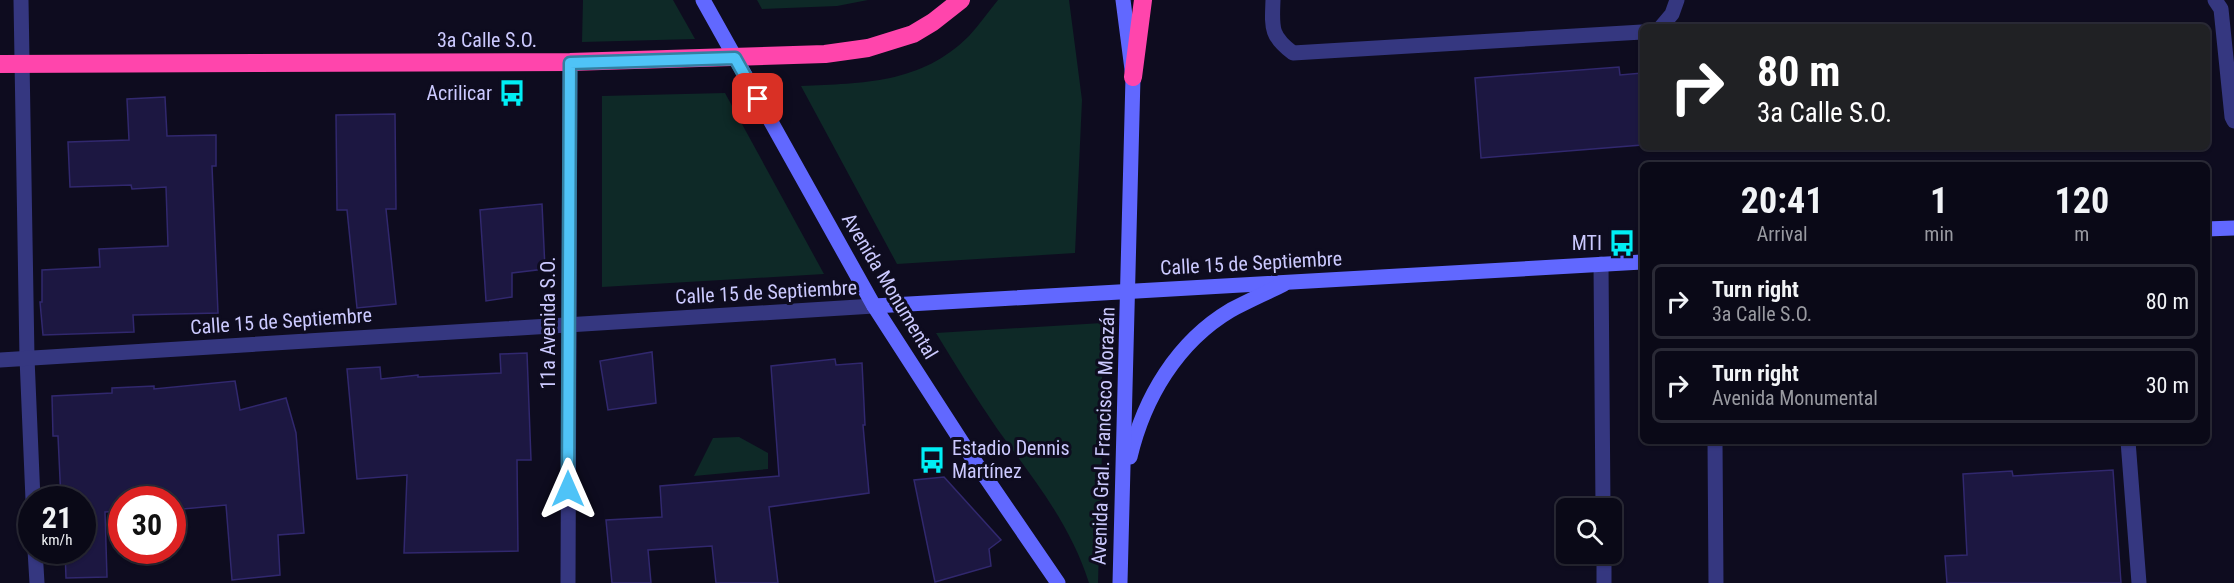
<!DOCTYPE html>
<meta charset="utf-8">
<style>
:root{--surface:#0a0917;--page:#181724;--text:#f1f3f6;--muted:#999aa1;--line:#2a2a36}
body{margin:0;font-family:"Roboto Condensed",sans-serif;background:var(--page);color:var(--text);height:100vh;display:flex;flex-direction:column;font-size:22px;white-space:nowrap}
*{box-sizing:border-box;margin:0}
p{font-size:20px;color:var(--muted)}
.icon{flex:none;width:33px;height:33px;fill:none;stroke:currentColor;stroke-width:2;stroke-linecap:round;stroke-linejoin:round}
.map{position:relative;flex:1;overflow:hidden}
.side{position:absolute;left:1640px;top:162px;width:570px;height:282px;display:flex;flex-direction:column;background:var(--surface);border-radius:9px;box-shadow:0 2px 4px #0004,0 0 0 2px var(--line)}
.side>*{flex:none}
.banner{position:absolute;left:1640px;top:24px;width:570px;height:126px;border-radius:9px;box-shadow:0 2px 4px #0004,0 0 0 2px var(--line);background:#202124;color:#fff;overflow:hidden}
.tools{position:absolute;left:1556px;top:498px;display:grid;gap:12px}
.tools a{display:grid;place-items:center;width:66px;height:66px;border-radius:9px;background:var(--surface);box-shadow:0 2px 4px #0004,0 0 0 2px var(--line);font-size:30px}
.speed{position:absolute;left:18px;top:486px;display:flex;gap:12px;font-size:30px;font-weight:700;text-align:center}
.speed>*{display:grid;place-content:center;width:78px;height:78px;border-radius:50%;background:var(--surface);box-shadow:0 2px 4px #0004,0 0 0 2px var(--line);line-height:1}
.speed small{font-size:15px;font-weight:400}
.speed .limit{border:9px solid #d22;background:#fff;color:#111}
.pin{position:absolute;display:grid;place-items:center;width:51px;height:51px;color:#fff;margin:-26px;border-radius:12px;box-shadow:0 3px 9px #0006}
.me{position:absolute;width:66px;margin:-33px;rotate:0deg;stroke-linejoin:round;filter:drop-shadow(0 0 4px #0008)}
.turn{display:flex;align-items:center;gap:21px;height:126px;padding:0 18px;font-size:27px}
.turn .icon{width:78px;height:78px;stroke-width:2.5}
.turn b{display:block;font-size:42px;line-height:51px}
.eta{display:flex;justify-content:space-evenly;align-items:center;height:102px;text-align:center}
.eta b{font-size:36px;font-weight:700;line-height:42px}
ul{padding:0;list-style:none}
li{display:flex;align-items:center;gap:18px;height:75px;margin:0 12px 9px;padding:0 6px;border:3px solid var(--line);border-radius:9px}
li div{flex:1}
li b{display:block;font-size:22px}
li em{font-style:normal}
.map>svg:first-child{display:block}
</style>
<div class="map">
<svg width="2234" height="583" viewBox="0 0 2234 583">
<rect width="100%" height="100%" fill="#0e0c1f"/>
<g fill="#0e2927">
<path d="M583 0H673L695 39 582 42Z"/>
<path d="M757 0H868L837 6 762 9Z"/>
<path d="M998 0H1069L1082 100 1075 253 897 264 801 86C863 83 921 84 969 36 979 25 988 12 998 0Z"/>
<path d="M725 93 824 274 602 287V96Z"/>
<path d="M1102 323V451L1098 583H1089C1071 525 1033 478 998 430 976 398 956 366 936 333Z"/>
<path d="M739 437 768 453V469L694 476 713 438Z"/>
</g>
<g fill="#1c1741" stroke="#31286e" stroke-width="1.5">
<path d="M1619 67 1620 75 1642 73V145L1481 158 1475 78Z"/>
<path d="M165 97 167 136 216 135V166H212L218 313 133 315 134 332 43 335 40 302H42V270L100 267 99 249 168 246 166 187 132 189 131 185 70 187 68 142 129 140 127 99Z"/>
<path d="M395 114 396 209H386L396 304 357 308 347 210H337L336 115Z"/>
<path d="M542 204 545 269 512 273V297L486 301 480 210Z"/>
<path d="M652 352 656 403 608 410 600 361Z"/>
<path d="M527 353 531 460H517L518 551 404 553 407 475 357 479 347 369 380 367 381 379 418 375V377L501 373 500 354Z"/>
<path d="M835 359 836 365 862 363 865 425H863L869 493 769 507 778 583H716L712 546 648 550 651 583H612L606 520 662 517 660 486 779 476 771 366Z"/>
<path d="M235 381 240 410 286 398 296 433 304 533 278 535 280 575 232 580 226 505 172 510V500H122V511L105 512 107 577 66 578 65 550H82V500H61L58 436H53L52 396 112 393V388L154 386V389Z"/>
<path d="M2113 470 2121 583H1947L1945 556 1967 555 1963 474 2012 471 2013 476Z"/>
<path d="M944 477 1001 540 989 549 991 566 935 582 914 480Z"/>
</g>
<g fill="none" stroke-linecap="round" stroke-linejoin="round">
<g stroke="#353780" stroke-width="15">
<path d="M1273 0C1272 27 1270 36 1293 53L1642 32"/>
<path d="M2215 0 2221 9 2232 117 2234 121"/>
<path d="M1661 27 1672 14 1677 0"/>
<path d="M1601 264 1603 508"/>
<path d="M1604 554V583"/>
</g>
<g stroke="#353780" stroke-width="15">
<path d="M21 0 27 358 33 500"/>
<path d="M0 360 874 306"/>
<path d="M1715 441 1716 583"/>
<path d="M2128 441 2139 583"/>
<path d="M35 550 37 583"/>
<path d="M568 583 570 62"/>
</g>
<g stroke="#6168ff" stroke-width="15">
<path d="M703 0 874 306 967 450 1058 583"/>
<path d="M2206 229 2234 228"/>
<path d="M874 306 1642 262"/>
<path d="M1130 457C1144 398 1177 342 1231 310 1248 301 1266 293 1284 284"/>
<path d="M1120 583 1133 77 1123 0"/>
</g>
<g stroke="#ff45ac" stroke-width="18">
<path d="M0 64 570 62 825 54 868 48 913 34 933 22 961 0"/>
<path d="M1133 77 1143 0"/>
</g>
</g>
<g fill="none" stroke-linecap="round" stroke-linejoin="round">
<defs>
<path id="route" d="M568 489 570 63 735 58 758 99"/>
</defs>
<use href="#route" stroke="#337fa1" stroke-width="15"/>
<use href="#route" stroke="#4fc3f7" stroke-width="10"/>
</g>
<defs>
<symbol id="bus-bare" viewBox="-9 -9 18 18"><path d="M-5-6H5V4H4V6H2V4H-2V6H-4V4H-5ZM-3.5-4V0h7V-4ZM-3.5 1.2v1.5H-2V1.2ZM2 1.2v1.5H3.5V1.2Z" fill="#00eef5" stroke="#0e0c1f" stroke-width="2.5" paint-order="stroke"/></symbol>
</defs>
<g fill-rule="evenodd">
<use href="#bus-bare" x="493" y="74" width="38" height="38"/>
<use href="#bus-bare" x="1603" y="224" width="38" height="38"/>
<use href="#bus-bare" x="913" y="441" width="38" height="38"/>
</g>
<g text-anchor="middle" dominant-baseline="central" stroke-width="6" stroke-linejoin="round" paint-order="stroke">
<g font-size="20" fill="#cccaff" stroke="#0e0c1f">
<text x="487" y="40">3a Calle S.O.</text>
<text transform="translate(1251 263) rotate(-3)">Calle 15 de Septiembre</text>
<text transform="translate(890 286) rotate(59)">Avenida Monumental</text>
<text transform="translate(766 292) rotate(-3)">Calle 15 de Septiembre</text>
<text transform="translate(281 321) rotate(-4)">Calle 15 de Septiembre</text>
<text transform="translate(548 323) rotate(-90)">11a Avenida S.O.</text>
<text transform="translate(1103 436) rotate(-88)">Avenida Gral. Francisco Morazán</text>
</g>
<g font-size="20" fill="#cccaff" stroke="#0e0c1f" text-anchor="end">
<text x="492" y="93">Acrilicar</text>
<text x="1602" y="243">MTI</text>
<text x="952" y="448" text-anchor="start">Estadio Dennis<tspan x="952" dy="23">Martínez</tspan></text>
</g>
</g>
</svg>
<div class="tools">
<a><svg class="icon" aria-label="search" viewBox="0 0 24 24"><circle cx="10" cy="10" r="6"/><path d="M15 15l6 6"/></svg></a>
</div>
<div class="speed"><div>21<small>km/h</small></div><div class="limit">30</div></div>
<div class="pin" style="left:758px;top:99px;background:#d93025"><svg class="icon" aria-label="arrive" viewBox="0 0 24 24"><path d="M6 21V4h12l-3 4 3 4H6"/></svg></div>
<svg class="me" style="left:568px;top:489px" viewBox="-20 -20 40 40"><path d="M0-17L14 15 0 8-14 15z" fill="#4fc3f7" stroke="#fff" stroke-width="4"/></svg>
<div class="banner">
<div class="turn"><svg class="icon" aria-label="right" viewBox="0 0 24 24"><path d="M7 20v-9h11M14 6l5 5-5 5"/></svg><div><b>80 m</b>3a Calle S.O.</div></div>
</div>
<section class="side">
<div class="eta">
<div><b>20:41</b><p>Arrival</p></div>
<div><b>1</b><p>min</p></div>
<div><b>120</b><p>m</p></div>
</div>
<ul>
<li><svg class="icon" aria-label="right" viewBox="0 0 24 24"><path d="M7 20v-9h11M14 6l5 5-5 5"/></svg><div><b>Turn right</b><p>3a Calle S.O.</p></div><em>80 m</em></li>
<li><svg class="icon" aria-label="right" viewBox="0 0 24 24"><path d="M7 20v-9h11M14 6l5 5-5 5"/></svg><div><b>Turn right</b><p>Avenida Monumental</p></div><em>30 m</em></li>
</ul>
</section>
</div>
